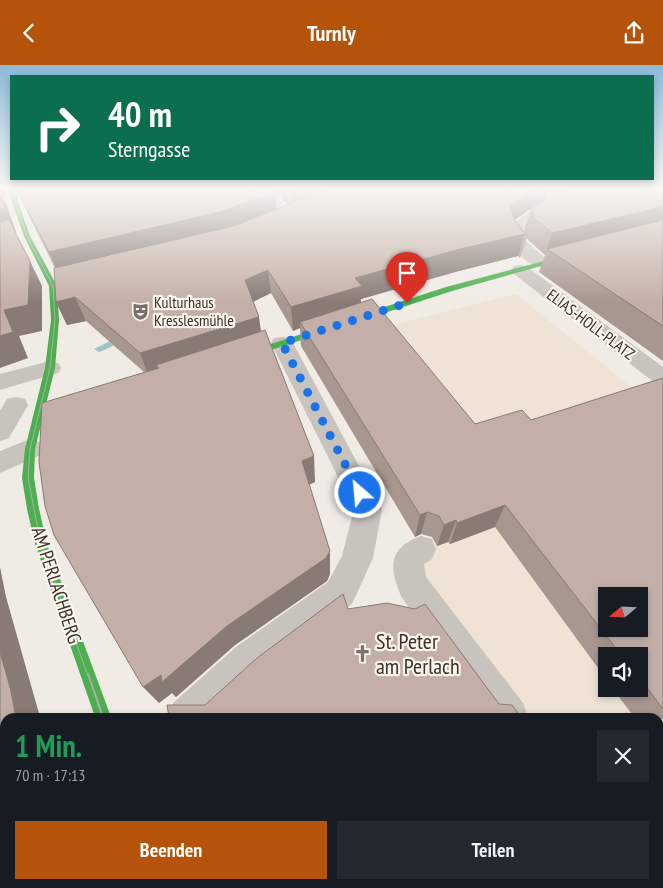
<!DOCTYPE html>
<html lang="de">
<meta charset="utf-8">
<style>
:root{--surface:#171b24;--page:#242831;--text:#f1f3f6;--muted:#9ea1a6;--accent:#b45309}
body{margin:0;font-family:"PT Sans Narrow",sans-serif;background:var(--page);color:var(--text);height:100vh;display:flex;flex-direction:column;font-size:19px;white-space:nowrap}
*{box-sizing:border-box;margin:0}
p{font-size:16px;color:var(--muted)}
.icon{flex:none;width:28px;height:28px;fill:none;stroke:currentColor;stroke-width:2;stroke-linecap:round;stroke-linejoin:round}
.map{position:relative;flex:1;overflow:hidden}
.side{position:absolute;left:0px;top:648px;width:664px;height:176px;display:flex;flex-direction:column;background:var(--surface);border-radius:15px 15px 0 0;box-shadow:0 2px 8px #0003}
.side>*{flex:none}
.hud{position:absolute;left:10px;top:10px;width:644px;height:105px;border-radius:0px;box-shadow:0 2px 8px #0003;background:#0b6e4f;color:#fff;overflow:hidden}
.needle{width:32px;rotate:251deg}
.tools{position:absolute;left:598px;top:522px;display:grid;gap:10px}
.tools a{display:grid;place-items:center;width:50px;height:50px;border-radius:0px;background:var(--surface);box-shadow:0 2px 8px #0003;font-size:25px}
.pin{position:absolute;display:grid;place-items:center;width:42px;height:42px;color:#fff;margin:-51px -21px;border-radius:50% 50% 50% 0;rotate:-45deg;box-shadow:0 0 5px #0007}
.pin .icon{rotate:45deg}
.me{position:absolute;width:55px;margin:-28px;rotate:333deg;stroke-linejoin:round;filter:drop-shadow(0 0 4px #0008)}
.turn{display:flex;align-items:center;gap:18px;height:105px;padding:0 15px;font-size:22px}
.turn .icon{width:65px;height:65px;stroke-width:2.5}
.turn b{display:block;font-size:35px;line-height:42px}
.round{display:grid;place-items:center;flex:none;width:52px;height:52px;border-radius:0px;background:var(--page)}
.overview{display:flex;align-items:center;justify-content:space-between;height:85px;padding:0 15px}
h1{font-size:30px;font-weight:700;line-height:38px;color:#1e9e55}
.action{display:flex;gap:10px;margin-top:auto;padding:10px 15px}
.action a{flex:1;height:58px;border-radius:0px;background:var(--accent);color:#fff;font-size:20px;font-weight:700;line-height:58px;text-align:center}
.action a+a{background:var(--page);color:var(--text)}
header{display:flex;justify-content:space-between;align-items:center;height:65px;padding:0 15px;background:var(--accent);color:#fff;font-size:22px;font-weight:700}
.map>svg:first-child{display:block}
</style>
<header><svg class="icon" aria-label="back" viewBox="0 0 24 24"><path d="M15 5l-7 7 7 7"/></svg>Turnly<svg class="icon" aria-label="share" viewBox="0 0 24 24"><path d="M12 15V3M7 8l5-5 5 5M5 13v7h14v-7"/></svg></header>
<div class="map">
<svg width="663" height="823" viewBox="0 0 663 823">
<rect width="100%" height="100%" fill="#f0ebe5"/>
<g fill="#eee3d5">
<path d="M516 229 636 326 476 380 380 263Z"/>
<path d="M492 459 606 614V624H613L634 652H496L397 496 448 477 450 479 476 469Z"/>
<path d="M659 685 663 690V823H575L580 819H659Z"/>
</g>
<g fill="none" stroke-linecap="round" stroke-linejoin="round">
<path fill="#a1c2c1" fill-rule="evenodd" d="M126 268 129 269V273L102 286 99 287 94 284Z"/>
<path fill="#c9c3be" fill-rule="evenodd" d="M281 123H295L279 135 295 149 297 152 295 155H285L265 135Z"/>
<g fill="#c9c3be" fill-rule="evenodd">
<path d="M552 123H566L558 140 522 165 526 176 551 198 548 202C529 206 508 181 506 163L547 135Z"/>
<path d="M520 200 526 201 663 302V320L655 318 514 209 511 205 514 201Z"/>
<path d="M282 272 290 273 293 278 382 444 373 493 352 539 262 608 214 652H168L173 638 236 582 328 517 342 491 354 444 271 278 274 273Z"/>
<path d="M50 296 58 298 61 303 58 308 0 325V309Z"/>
<path d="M16 332 25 334 28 340 9 373 0 376V346L7 334Z"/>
<path d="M30 374 39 377 43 384 39 391 0 408V386Z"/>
<path d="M421 471 432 474 436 484 432 494 424 499 426 512 523 638 528 652H486L402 533C389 504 387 483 421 471Z"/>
<path d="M659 800 663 802V823H628L626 819H659Z"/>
<path d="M123 819H169L170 823H124Z"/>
</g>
<g fill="#4caf50" fill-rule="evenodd">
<path d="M11 123H17V134L30 171 57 221 59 255 55 303 35 384 34 413 39 444 47 479 111 652H95L35 479 27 444 22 413 25 384 45 303 51 255 49 221 24 171 11 134Z"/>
<path d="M578 187 582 189 580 190 452 226 240 295H234L232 293 234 291 446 222Z"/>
</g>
<path stroke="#b1aca8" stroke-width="1" d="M14 123V134L27 171 53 221 55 255 50 303 30 384 28 413 41 479 88 611"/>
<g stroke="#b1aca8" stroke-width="2">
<path d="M88 609 103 652"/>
<path d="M146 819 147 823"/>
</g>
</g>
<path fill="#a89690" d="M17 123H276V125L274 126 275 127 277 144 287 139 282 135 281 123H550L545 134 515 155 525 168 524 166 531 144 663 123V296L539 207 545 190 528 175 527 173 520 193 518 191 455 207 361 234V237L475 359 531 355 663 313V654L659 655V652H634L613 624H639V591H606V614L495 462 450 479 448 477 437 481 432 472 421 469 415 472 301 281 300 263 293 266 271 228 253 236 261 266 315 417 309 419 330 509 327 516 235 580 176 632 172 628 159 638 144 307 86 256 67 260 56 237 55 203 30 153 19 129Z"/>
<g fill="#887a75">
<path d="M0 123H6L5 130 2 131 7 141 16 167 0 171Z"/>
<path d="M262 123H276V125L271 128 275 127 277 150 60 212 49 187Z"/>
<path d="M291 123H345L292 144Z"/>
<path d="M538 123H550L545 134 504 162 510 141Z"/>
<path d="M663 140V156L547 184 545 190 552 168Z"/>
<path d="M525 169 518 191 455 207 361 234 360 244 300 257V263L293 266 291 242 355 213 460 184Z"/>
<path d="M30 196 42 221V266L19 271 28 293 0 303V271L4 245Z"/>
<path d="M268 205 271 228 249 239 245 215Z"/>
<path d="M75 232 86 256 67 260 56 237Z"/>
<path d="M259 252 262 275 156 300 159 308 149 312 140 288Z"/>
<path d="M314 391 315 417 304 422 302 396Z"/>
<path d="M505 440 495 462 450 479 457 458Z"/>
<path d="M427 447 421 469 415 472 420 450Z"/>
<path d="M456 455 448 477 437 481 444 460Z"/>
<path d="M330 486V509L327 516 235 580 176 632 172 628 159 638 143 622Z"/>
<path d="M0 502 6 532 40 652H16L0 587Z"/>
<path d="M48 819H78L79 823H49Z"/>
</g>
<g fill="#c3afa7" stroke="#887a75" fill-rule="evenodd">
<path d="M17 123H271L275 127 220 147 49 187 19 129Z"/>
<path d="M329 123H538L510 141 515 156 527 171 525 169 460 184 355 213 362 221 291 242 268 205 245 215 259 252 140 288 75 232 56 237 54 203 234 161Z"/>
<path d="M563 123H663V140L650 145 552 168 534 153 531 144Z"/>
<path d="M0 131 4 143 0 144Z"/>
<path d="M9 155 30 196 28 240 4 245 13 267 0 271V157Z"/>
<path d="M663 155V261L547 184Z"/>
<path d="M372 234 475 359 522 345 531 355 663 313V644L639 612V591H622L505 440 457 458 456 455 444 460 439 451 427 447 420 450 300 257ZM606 531H639V564H606Z"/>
<path d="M265 265 314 391 302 396 330 486 326 493 227 561 162 617 161 610 143 622 54 470 45 441 39 397 42 338 159 303 156 300Z"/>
<path d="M343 529 348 544 387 538 415 544 425 539 499 639 512 640 521 652H169L167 640H205L257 593Z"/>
<path d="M0 587 10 622 16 652H5V819H48L49 823H0Z"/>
<path d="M199 819H610L606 823H199Z"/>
</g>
<linearGradient id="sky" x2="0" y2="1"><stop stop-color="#8bbad8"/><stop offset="0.52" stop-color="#f8f6f3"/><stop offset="1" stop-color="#f8f6f3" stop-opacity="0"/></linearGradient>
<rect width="663" height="238" fill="url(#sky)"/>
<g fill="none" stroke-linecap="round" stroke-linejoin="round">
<path stroke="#1a73e8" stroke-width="9" stroke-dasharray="0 16.2" d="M360 428 282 278 407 238"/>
</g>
<defs>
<symbol id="theatre-bare" viewBox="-9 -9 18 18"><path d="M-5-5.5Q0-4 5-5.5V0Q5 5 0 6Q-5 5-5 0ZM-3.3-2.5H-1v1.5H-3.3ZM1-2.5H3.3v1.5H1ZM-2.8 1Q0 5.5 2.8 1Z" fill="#7a716c" stroke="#fbf5ee" stroke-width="2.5" paint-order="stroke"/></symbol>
<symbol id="church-bare" viewBox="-9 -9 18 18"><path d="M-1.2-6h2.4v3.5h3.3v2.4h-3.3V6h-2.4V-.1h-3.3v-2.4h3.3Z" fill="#7a716c" stroke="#fbf5ee" stroke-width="2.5" paint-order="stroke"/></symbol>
</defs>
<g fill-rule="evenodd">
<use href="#theatre-bare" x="128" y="234" width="25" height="25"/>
<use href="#church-bare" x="350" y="576" width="25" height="25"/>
</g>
<g text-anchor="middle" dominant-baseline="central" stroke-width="4.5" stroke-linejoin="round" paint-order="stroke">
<g font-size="16" fill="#3b302b" stroke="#fbf5ee" text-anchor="start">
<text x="154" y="237">Kulturhaus<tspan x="154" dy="18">Kresslesmühle</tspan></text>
</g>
<g font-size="16" fill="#3b302b" stroke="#fbf5ee">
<text transform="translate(591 259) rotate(37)">ELIAS-HOLL-PLATZ</text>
</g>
<g font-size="19" fill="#3b302b" stroke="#fbf5ee">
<text transform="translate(57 520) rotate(72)">AM PERLACHBERG</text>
</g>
<g font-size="22" fill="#3b302b" stroke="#fbf5ee" text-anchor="start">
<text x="376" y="576">St. Peter<tspan x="376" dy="25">am Perlach</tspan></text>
</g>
</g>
</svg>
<div class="tools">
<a><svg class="needle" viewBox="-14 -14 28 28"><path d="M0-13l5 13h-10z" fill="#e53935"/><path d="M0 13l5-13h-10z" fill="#9ea1a6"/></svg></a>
<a><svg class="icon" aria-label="sound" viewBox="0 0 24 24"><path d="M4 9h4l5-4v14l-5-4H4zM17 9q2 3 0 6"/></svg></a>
</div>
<div class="pin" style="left:407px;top:238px;background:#d93025"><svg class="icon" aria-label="arrive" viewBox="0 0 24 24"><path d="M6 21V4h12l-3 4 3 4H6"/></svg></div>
<svg class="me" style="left:360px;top:428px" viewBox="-20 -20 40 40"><circle r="17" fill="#1a73e8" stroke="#fff" stroke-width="3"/><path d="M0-11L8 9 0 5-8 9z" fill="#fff"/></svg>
<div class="hud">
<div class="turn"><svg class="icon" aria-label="right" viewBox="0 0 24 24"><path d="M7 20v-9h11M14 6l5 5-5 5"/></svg><div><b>40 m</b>Sterngasse</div></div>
</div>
<section class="side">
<div class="overview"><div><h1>1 Min.</h1><p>70 m · 17:13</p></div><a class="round"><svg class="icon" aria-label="close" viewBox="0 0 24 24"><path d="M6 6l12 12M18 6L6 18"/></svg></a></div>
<div class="action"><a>Beenden</a><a>Teilen</a></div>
</section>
</div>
